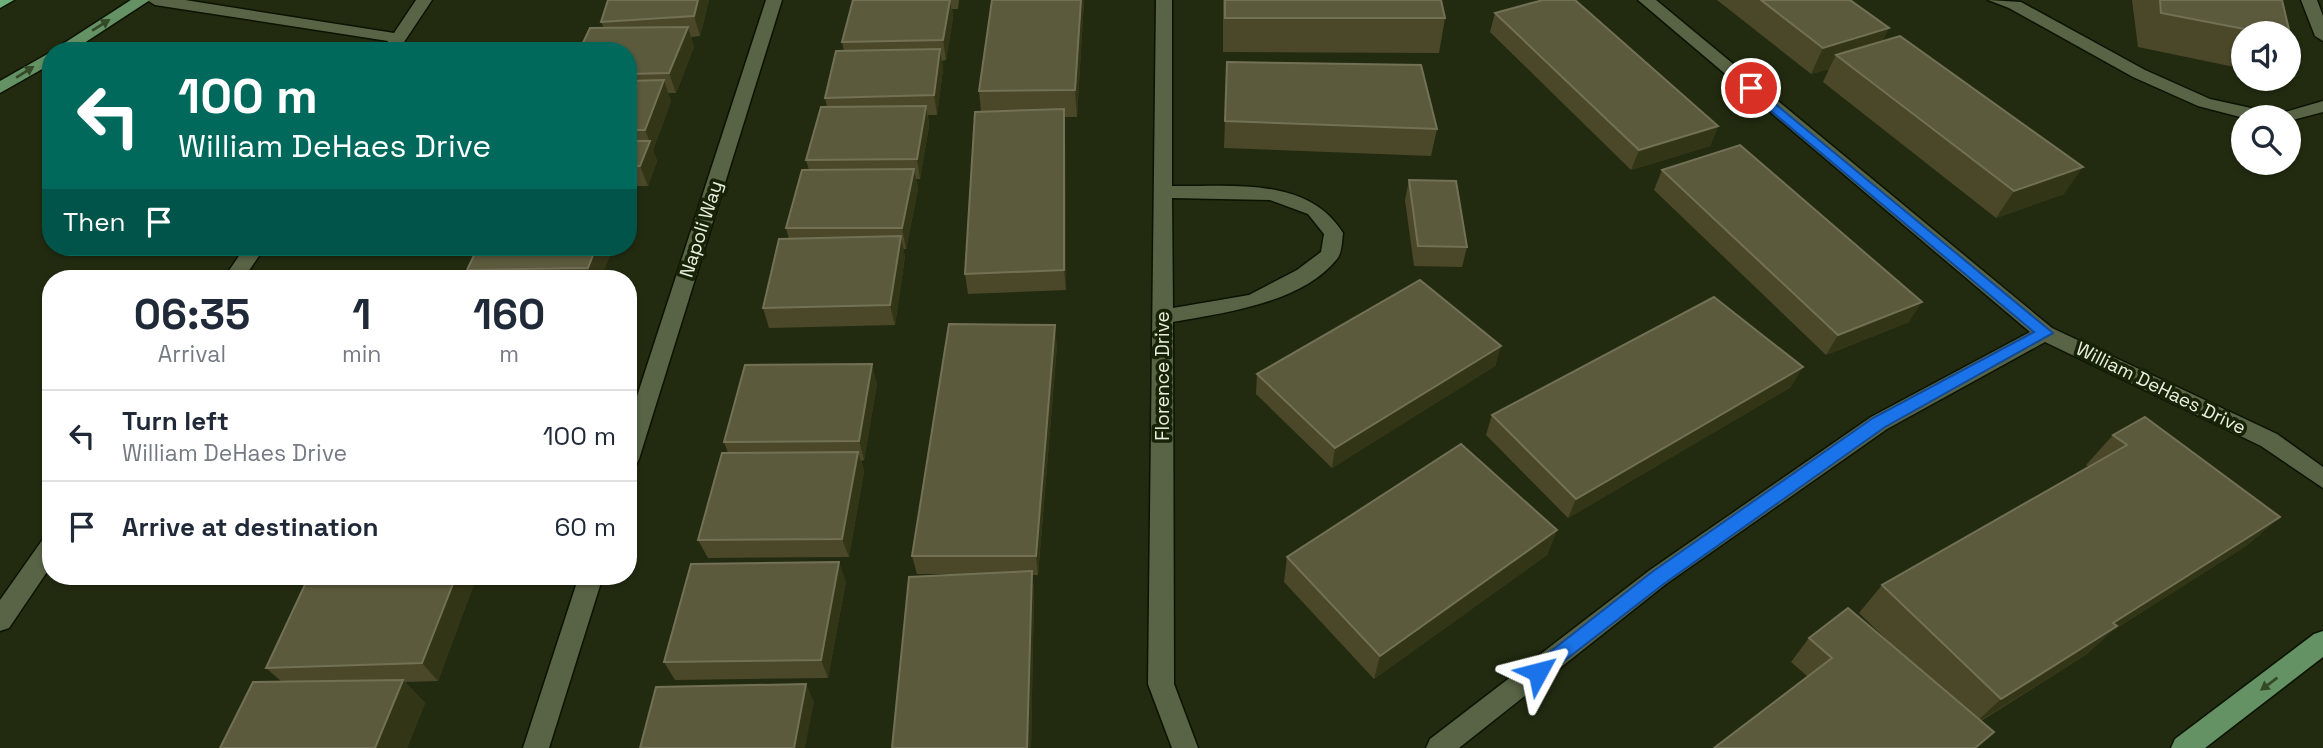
<!DOCTYPE html>
<style>
:root{--surface:#fff;--page:#f2f2f3;--text:#1f2937;--muted:#747a83;--line:#e0e1e3}
body{margin:0;font-family:"Space Grotesk",sans-serif;background:var(--page);color:var(--text);height:100vh;display:flex;flex-direction:column;font-size:26px;white-space:nowrap}
*{box-sizing:border-box;margin:0}
p{font-size:23px;color:var(--muted)}
.icon{flex:none;width:38px;height:38px;fill:none;stroke:currentColor;stroke-width:2;stroke-linecap:round;stroke-linejoin:round}
.map{position:relative;flex:1;overflow:hidden}
.sheet{position:absolute;left:42px;top:270px;width:595px;height:315px;display:flex;flex-direction:column;background:var(--surface);border-radius:28px;box-shadow:0 2px 5px #0004}
.sheet>*{flex:none}
.top-card{position:absolute;left:42px;top:42px;width:595px;height:214px;border-radius:28px;box-shadow:0 2px 5px #0004;background:#00695c;color:#fff;overflow:hidden}
.buttons{position:absolute;left:2231px;top:21px;display:grid;gap:14px}
.buttons a{display:grid;place-items:center;width:70px;height:70px;border-radius:50%;background:var(--surface);box-shadow:0 2px 5px #0004;font-size:35px}
.pin{position:absolute;display:grid;place-items:center;width:60px;height:60px;color:#fff;margin:-30px;border:4px solid #fff;border-radius:50%;box-shadow:0 2px 7px #0007}
.me{position:absolute;width:77px;margin:-38px;rotate:52deg;stroke-linejoin:round;filter:drop-shadow(0 0 5px #0008)}
.turn{display:flex;align-items:center;gap:24px;height:147px;padding:0 21px;font-size:32px}
.turn .icon{width:91px;height:91px;stroke-width:2.5}
.turn b{display:block;font-size:49px;line-height:60px}
.then{display:flex;align-items:center;height:66px;padding:0 21px;background:#0003;gap:14px;font-size:26px}
.eta{display:flex;justify-content:space-evenly;align-items:center;height:119px;text-align:center}
.eta b{font-size:42px;font-weight:600;line-height:49px}
ul{padding:0;list-style:none}
li{display:flex;align-items:center;gap:21px;height:91px;padding:0 21px;border-top:2px solid var(--line)}
li div{flex:1}
li b{display:block;font-size:26px}
li em{font-style:normal}
.map>svg:first-child{display:block}
</style>
<div class="map">
<svg width="2323" height="748" viewBox="0 0 2323 748">
<rect width="100%" height="100%" fill="#222b10"/>
<g fill="none" stroke-linecap="round" stroke-linejoin="round">
<defs>
<g id="minor">
<path d="M147 0H185L394 33 416 0H432L398 51H384L388 41 155 5Z"/>
<path d="M766 0H782L639 459 636 465 628 468V424Z"/>
<path d="M1156 0H1172V186C1231 187 1308 176 1343 233 1342 241 1342 253 1337 259 1302 303 1224 313 1173 322L1174 684 1198 748H1172L1148 684ZM1172 198 1270 200 1308 214 1324 234 1321 252 1297 270 1249 295 1173 308Z"/>
<path d="M1638 0H1656L2052 328 2277 434 2323 467V488L2261 446 2045 342 1887 429 1666 584 1459 748H1426L1430 739 1650 570 1871 417 2030 332Z"/>
<path d="M1988 0 2021 2 2145 70 2210 99 2278 114 2323 101V112L2289 121V117L2244 118 2198 106 2133 77 2009 8Z"/>
<path d="M2301 0H2317L2323 16V41L2315 36Z"/>
<path d="M245 247H265L244 278H224Z"/>
<path d="M51 536V566L9 628 0 631V600L43 539Z"/>
<path d="M579 576H603L549 748H523Z"/>
</g>
<g id="major">
<path d="M131 0H150L72 51H52Z"/>
<path d="M51 52V64L0 93V81Z"/>
<path d="M2323 631V657L2205 748H2171L2175 739 2314 634Z"/>
</g>
<path id="highway" d="M0 0H14L0 8Z"/>
</defs>
<use href="#minor" stroke="#0b1300" stroke-width="3"/>
<use href="#major" stroke="#0b1300" stroke-width="3"/>
<use href="#highway" stroke="#0b1300" stroke-width="3"/>
<use href="#minor" fill="#596446" fill-rule="evenodd"/>
<use href="#major" fill="#659265" fill-rule="evenodd"/>
<use href="#highway" fill="#6db07a" fill-rule="evenodd"/>
</g>
<g fill="#4b482a">
<path d="M608 0H709L700 36 691 37 694 47 676 93H668L671 101 653 150 657 161 648 186H629L628 189V51L604 28 601 22Z"/>
<path d="M853 0H959L958 9H952L953 18 946 60 942 61 943 69 937 115H928L929 126 920 179H916L918 189 906 249H903L905 256 895 325 769 328 763 308 789 239 786 228 809 170 806 160 827 107 825 98 844 51 842 42Z"/>
<path d="M1084 0 1077 117H1065L1066 290 968 294 965 274 981 112 979 91Z"/>
<path d="M1223 0H1441L1445 18 1439 53 1223 52Z"/>
<path d="M1717 0H1850L1883 41 2064 194 1996 218 1823 82 1829 69 1811 74Z"/>
<path d="M2132 0H2282L2291 38 2289 41V33H2244V69L2138 47Z"/>
<path d="M1495 13 1718 126 1710 146 1631 170 1490 32Z"/>
<path d="M1227 62 1437 129 1431 156 1224 148Z"/>
<path d="M1662 170 1909 322 1826 355 1654 190Z"/>
<path d="M1409 180 1467 247 1462 267 1414 266 1405 200Z"/>
<path d="M478 247H613L601 278H472L467 270Z"/>
<path d="M1057 345 1038 575H1032L1034 590 1031 748H892L962 574H917L912 556Z"/>
<path d="M1501 346 1495 366 1332 468 1256 394 1257 374Z"/>
<path d="M877 384 864 460 861 461 864 471 849 557 708 558 698 540 728 453 724 442Z"/>
<path d="M1791 387 1568 518 1486 435 1492 415Z"/>
<path d="M2113 435 2280 517 2246 546 2112 631 2087 654 1981 721 1807 676 1791 662 1809 638 1891 644 1859 613 1882 585 2089 467 2086 465Z"/>
<path d="M1557 530 1547 555 1374 679 1284 582 1287 557Z"/>
<path d="M309 576H471L475 581 438 681 405 682 425 703 407 748H220L281 681 266 668Z"/>
<path d="M846 581 828 678 675 680 664 662Z"/>
</g>
<g fill="#333517">
<path d="M698 0H709L700 36 694 16Z"/>
<path d="M950 0 953 18 946 60 943 40Z"/>
<path d="M1081 0H1084L1077 117 1075 90Z"/>
<path d="M688 27 694 47 676 93 669 73Z"/>
<path d="M1889 28 1876 55H1836L1829 69 1811 74 1823 48Z"/>
<path d="M940 49 943 69 937 115 934 95Z"/>
<path d="M664 80 671 101 653 150 645 130Z"/>
<path d="M926 106 929 126 920 179 917 159Z"/>
<path d="M1064 109 1065 129 1066 290 1064 270Z"/>
<path d="M1718 126 1710 146 1631 170 1639 150Z"/>
<path d="M650 141 657 161 648 186 640 166Z"/>
<path d="M2083 167 2064 194 1996 218 2014 191Z"/>
<path d="M914 169 918 189 906 249 902 228Z"/>
<path d="M901 236 905 256 895 325 890 305Z"/>
<path d="M596 247H613L601 278H592L588 268Z"/>
<path d="M1922 302 1909 322 1826 355 1838 335Z"/>
<path d="M1055 325 1057 345 1038 575 1036 556Z"/>
<path d="M1501 346 1495 366 1332 468 1335 448Z"/>
<path d="M872 364 877 384 864 460 859 441Z"/>
<path d="M1803 367 1791 387 1568 518 1576 499Z"/>
<path d="M858 452 864 471 849 557 842 539Z"/>
<path d="M2280 517 2246 546 2112 631 2087 654 1973 725 2001 699 2113 623Z"/>
<path d="M1557 530 1547 555 1374 679 1380 656Z"/>
<path d="M839 562 846 581 828 678 821 660Z"/>
<path d="M1032 571 1034 590 1031 748H1027Z"/>
<path d="M456 576H471L475 581 438 681 422 663Z"/>
<path d="M403 680 425 703 407 748H375Z"/>
<path d="M806 684 814 702 805 748H794Z"/>
</g>
<g fill="#5c5a3d" stroke="#727156" stroke-width="2">
<path d="M608 0H698L694 16 601 22Z"/>
<path d="M853 0H950L943 40 842 42Z"/>
<path d="M992 0H1081L1075 90 979 91Z"/>
<path d="M1225 0H1441L1445 18H1225Z"/>
<path d="M1543 0H1575L1718 126 1639 150 1495 13Z"/>
<path d="M1761 0H1850L1889 28 1823 48Z"/>
<path d="M2160 0H2282L2291 38H2289V33H2265L2161 13Z"/>
<path d="M688 27 669 73 628 74V51H579L590 28Z"/>
<path d="M1900 36 2083 167 2014 191 1836 55Z"/>
<path d="M940 49 934 95 825 98 836 51Z"/>
<path d="M1227 62 1421 65 1437 129 1225 121Z"/>
<path d="M664 80 645 130H628V81Z"/>
<path d="M926 106 917 159 806 160 821 107Z"/>
<path d="M1064 109V270L965 274 975 112Z"/>
<path d="M628 141H650L640 166H628Z"/>
<path d="M1740 145 1922 302 1838 335 1662 170Z"/>
<path d="M914 169 902 228H786L802 170Z"/>
<path d="M1409 180 1456 181 1467 247 1418 246Z"/>
<path d="M901 236 890 305 763 308 779 239Z"/>
<path d="M478 247H596L588 268 467 270Z"/>
<path d="M1420 280 1501 346 1335 448 1257 374Z"/>
<path d="M1714 297 1803 367 1576 499 1492 415Z"/>
<path d="M949 324 1055 325 1036 556H912Z"/>
<path d="M872 364 859 441 724 442 745 365Z"/>
<path d="M2145 417 2280 517 2113 623 2117 626 2001 699 1882 585 2127 445 2113 435Z"/>
<path d="M1461 444 1557 530 1380 656 1287 557Z"/>
<path d="M858 452 842 539 698 540 722 453Z"/>
<path d="M839 562 821 660 664 662 691 564Z"/>
<path d="M1032 571 1027 748H892L909 577Z"/>
<path d="M309 576H456L422 663 266 668Z"/>
<path d="M1848 608 1994 732 1975 748H1714L1832 658 1809 638Z"/>
<path d="M403 680 375 748H220L253 682Z"/>
<path d="M806 684 794 748H640L656 687Z"/>
</g>
<defs><path id="oneway-solid" d="M-6-.8H1V-3.2L6.5 0L1 3.2V.8H-6Z" transform="scale(1.75)"/></defs>
<g fill="#334927">
<use href="#oneway-solid" transform="translate(101 25) rotate(-32)"/>
<use href="#oneway-solid" transform="translate(25 72) rotate(-32)"/>
<use href="#oneway-solid" transform="translate(2269 684) rotate(143)"/>
</g>
<path fill="#1a73e8" stroke="#114b97" stroke-width="2" d="M1751 84 2053 333 1885 427 1665 583 1538 681 1532 678 1529 672 1532 666 1652 572 1873 418 2034 332 1746 90 1744 88Z"/>
<g text-anchor="middle" dominant-baseline="central" stroke-width="7" stroke-linejoin="round" paint-order="stroke">
<g font-size="19" fill="#e8efde" stroke="#182206">
<text transform="translate(701 229) rotate(-72)">Napoli Way</text>
<text transform="translate(1162 376) rotate(-90)">Florence Drive</text>
<text transform="translate(2161 388) rotate(26)">William DeHaes Drive</text>
</g>
</g>
</svg>
<div class="buttons">
<a><svg class="icon" aria-label="sound" viewBox="0 0 24 24"><path d="M4 9h4l5-4v14l-5-4H4zM17 9q2 3 0 6"/></svg></a>
<a><svg class="icon" aria-label="search" viewBox="0 0 24 24"><circle cx="10" cy="10" r="6"/><path d="M15 15l6 6"/></svg></a>
</div>
<div class="pin" style="left:1751px;top:88px;background:#d93025"><svg class="icon" aria-label="arrive" viewBox="0 0 24 24"><path d="M6 21V4h12l-3 4 3 4H6"/></svg></div>
<svg class="me" style="left:1538px;top:672px" viewBox="-20 -20 40 40"><path d="M0-17L14 15 0 8-14 15z" fill="#1a73e8" stroke="#fff" stroke-width="4"/></svg>
<div class="top-card">
<div class="turn"><svg class="icon" aria-label="left" viewBox="0 0 24 24"><path d="M17 20v-9H6M10 6l-5 5 5 5"/></svg><div><b>100 m</b>William DeHaes Drive</div></div>
<div class="then">Then<svg class="icon" aria-label="arrive" viewBox="0 0 24 24"><path d="M6 21V4h12l-3 4 3 4H6"/></svg></div>
</div>
<section class="sheet">
<div class="eta">
<div><b>06:35</b><p>Arrival</p></div>
<div><b>1</b><p>min</p></div>
<div><b>160</b><p>m</p></div>
</div>
<ul>
<li><svg class="icon" aria-label="left" viewBox="0 0 24 24"><path d="M17 20v-9H6M10 6l-5 5 5 5"/></svg><div><b>Turn left</b><p>William DeHaes Drive</p></div><em>100 m</em></li>
<li><svg class="icon" aria-label="arrive" viewBox="0 0 24 24"><path d="M6 21V4h12l-3 4 3 4H6"/></svg><div><b>Arrive at destination</b></div><em>60 m</em></li>
</ul>
</section>
</div>
